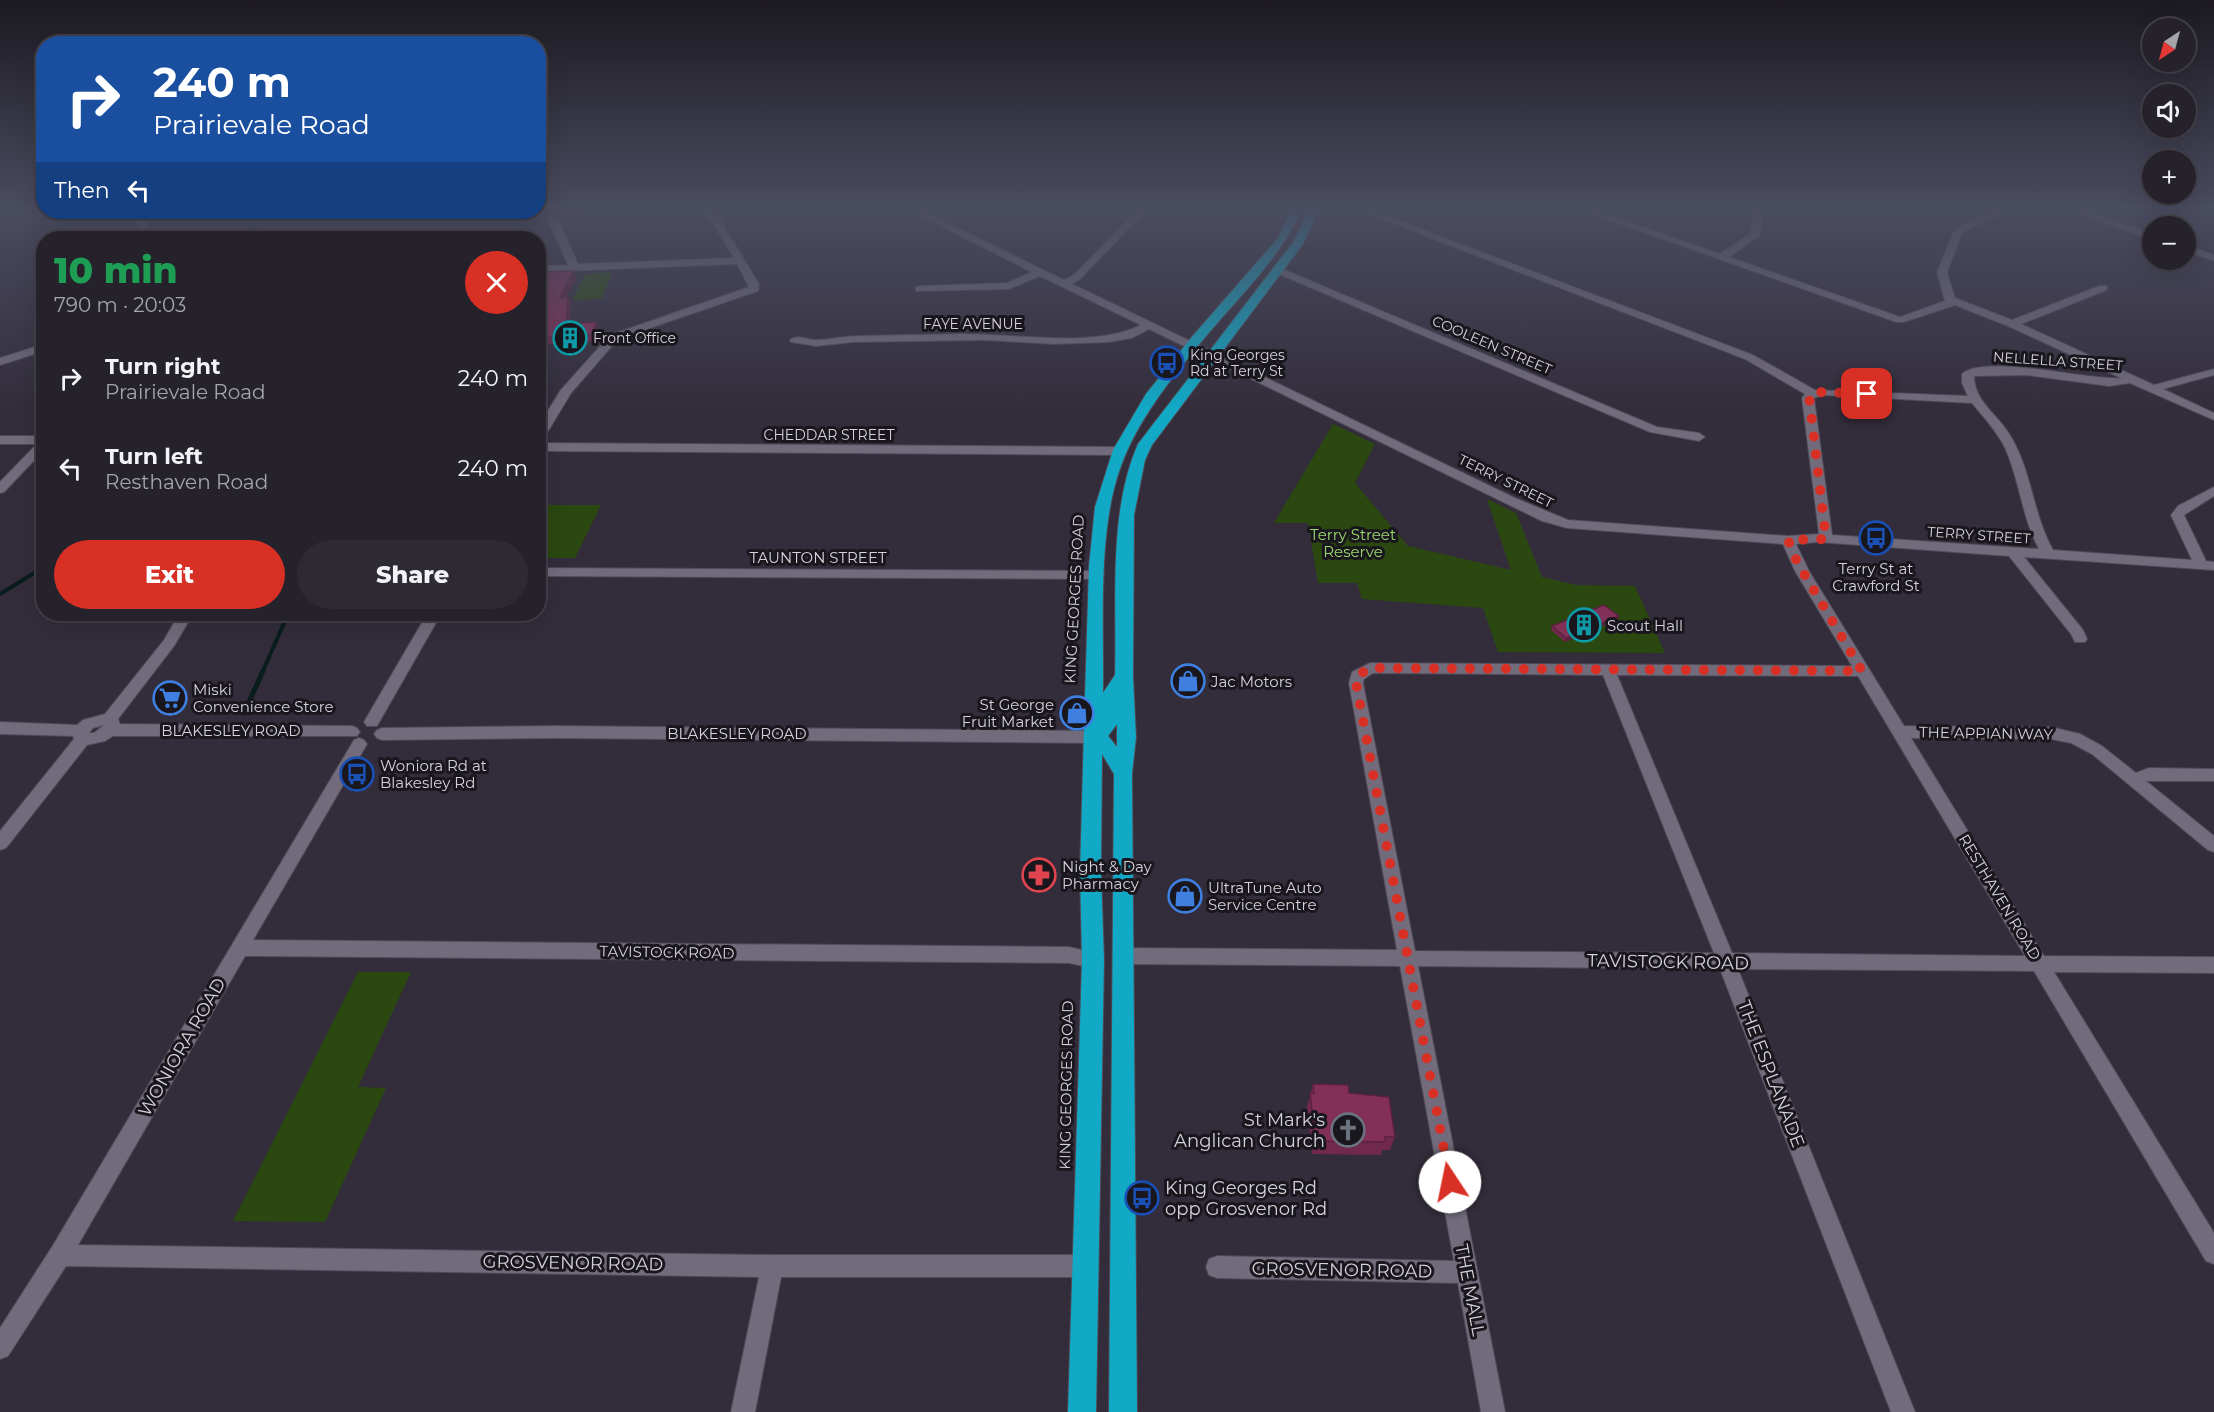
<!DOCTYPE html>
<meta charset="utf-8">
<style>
:root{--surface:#26222c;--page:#2e2a34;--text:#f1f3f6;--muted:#a4a4a9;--line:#423f48;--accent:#d93025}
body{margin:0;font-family:Montserrat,sans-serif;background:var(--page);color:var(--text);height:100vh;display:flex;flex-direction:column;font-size:22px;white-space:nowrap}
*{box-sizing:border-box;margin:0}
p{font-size:20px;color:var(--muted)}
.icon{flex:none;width:33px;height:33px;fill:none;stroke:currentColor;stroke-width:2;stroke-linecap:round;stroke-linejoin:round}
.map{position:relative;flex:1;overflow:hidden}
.panel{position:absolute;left:36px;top:231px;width:510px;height:390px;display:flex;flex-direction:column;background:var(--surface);border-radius:24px;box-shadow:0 6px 24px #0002,0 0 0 2px var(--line)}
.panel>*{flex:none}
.top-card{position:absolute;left:36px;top:36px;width:510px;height:183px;border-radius:24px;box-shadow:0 6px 24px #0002,0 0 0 2px var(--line);background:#1a4fa0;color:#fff;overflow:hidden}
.needle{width:39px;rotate:216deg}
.fabs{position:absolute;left:2142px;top:18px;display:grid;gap:12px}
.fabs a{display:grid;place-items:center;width:54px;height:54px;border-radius:50%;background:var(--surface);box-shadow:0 6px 24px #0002,0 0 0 2px var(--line);font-size:30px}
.pin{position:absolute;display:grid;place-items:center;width:51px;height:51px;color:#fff;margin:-26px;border-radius:12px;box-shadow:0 3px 9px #0006}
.me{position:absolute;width:66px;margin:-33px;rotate:349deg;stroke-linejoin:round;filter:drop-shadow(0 0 4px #0008)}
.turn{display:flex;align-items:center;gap:21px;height:126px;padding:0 18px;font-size:27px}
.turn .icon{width:78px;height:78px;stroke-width:2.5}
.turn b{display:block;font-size:42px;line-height:51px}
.then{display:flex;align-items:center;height:57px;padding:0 18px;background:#0003;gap:12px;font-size:22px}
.round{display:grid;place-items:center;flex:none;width:63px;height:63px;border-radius:32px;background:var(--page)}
.headline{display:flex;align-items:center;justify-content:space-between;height:102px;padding:0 18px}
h1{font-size:36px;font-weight:800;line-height:45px;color:#1e9e55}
.button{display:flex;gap:12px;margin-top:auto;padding:12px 18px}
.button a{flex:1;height:69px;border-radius:36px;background:var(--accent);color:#fff;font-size:24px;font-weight:800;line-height:69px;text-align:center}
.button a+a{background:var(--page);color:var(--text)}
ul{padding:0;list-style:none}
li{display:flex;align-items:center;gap:18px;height:90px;padding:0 18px}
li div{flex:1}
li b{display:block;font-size:22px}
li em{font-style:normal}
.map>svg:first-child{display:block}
</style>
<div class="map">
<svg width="2214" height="1412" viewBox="0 0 2214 1412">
<rect width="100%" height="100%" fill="#332d3b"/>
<g fill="#2a480f">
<path d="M612 272 602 299 573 300 585 274Z"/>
<path d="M1333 424 1375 444 1355 483 1408 546 1511 570 1487 499 1516 513 1542 577 1576 585 1635 586 1665 653 1498 652 1483 608 1362 599 1357 583H1318L1308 523H1274Z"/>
<path d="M539 505H601L575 558H539Z"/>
<path d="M358 972H411L358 1087 386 1088 325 1222 233 1221Z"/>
</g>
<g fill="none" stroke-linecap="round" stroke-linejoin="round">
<path stroke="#0a1d1d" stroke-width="3" d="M246 212 261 238"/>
<g stroke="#0a1d1d" stroke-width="4">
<path d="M0 594 44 567"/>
<path d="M262 673 288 614"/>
</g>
<path stroke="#0a1d1d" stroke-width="5" d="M244 713 263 671"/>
<defs>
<g id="minor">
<path d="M705 210H714L759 284 758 291 618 339 571 393 544 438 538 441V427L560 391 610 335 749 287 737 264 538 272V266L568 265 546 215 548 213 556 215 578 264 734 258Z"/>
<path d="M909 210H921L1064 280 1074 275 1137 210H1147L1080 279 1072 284 1515 498 1568 520 1788 536 1819 534 1802 398 1805 394 1745 359 1358 210H1371L1753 355 1815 390 1968 396 1962 383V374C1984 353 2088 381 2121 378L2008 326 1955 305 1904 322H1896L1581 210H1595L1720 254 1751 233 1753 210H1763L1759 236 1729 257 1900 317 1945 301 1937 272 1955 229 1996 210H2008L1962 233 1947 272 1955 298 2012 320 2099 286H2107V290L2021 324 2154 385 2214 369V375L2163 389 2214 413V420L2130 383 2109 386 2027 375 1974 376C1974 402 1999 415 2011 437 2032 472 2033 515 2053 550L2192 560 2171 515 2178 506 2214 487V496L2184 515 2206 561 2214 562V570L2024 557 2083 630 2087 639 2085 642H2075L2071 634 2009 556 1818 542 1796 544 1809 571 1904 726 2051 727 2080 734 2102 746 2136 773 2149 768 2214 769V781H2146L2214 836V852L2208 850 2092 754 2071 743 2051 739 1911 738 2044 956 2214 957V973L2054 972 2214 1233V1264L2206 1261 2034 971 1738 969 1915 1412H1891L1720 969 1418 966 1505 1412H1481L1458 1283 1217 1278 1209 1275 1206 1267 1209 1259 1217 1256 1454 1261 1400 966 1123 964 1117 961 1114 956 1117 951 1123 948 1397 950 1349 683 1352 672 1370 663 1852 666 1795 571 1783 544 1567 528 1542 521 1149 329 1132 338 1109 342 1054 344 985 340 854 342 816 346 791 342 790 340C797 334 807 340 816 340 830 340 843 336 857 336 891 335 925 335 959 334 1012 333 1094 349 1141 325L1040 276 1009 289 916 291V287L920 286 1007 283 1032 272ZM1823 395 1972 403C1984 418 1997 431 2005 448 2020 481 2022 518 2039 549L1832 535 1814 398ZM1373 673 1603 675 1714 953 1415 951 1363 683 1364 679ZM1617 675 1858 676 2025 956 1732 953Z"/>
<path d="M2071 210H2085L2152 234V240Z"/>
<path d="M136 212H145L148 238H139Z"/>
<path d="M336 230 344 232 339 238H330Z"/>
<path d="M2186 245 2214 255V261L2186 251Z"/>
<path d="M1274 268H1280L1657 427 1699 433 1705 437 1699 441 1650 432 1274 272Z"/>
<path d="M44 344V351L0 365V358Z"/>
<path d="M0 436H44V450L4 492 0 493V482L37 444H0Z"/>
<path d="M538 443 1119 447 1125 451 1119 455 538 451Z"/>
<path d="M538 568 1097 571 1104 575 1097 579 538 576Z"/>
<path d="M179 614H193L174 646 118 719 120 724 352 726 357 728 360 732 357 736H113L105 741 87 745 6 848 0 850V831L74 739 73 736 0 734V722L77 725 83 720 105 714 164 640ZM104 725 94 733H89L93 728Z"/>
<path d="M427 614H441L377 726H367L364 722Z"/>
<path d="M557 726 1093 731 1098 733 1101 737 1098 741 1093 743 557 738 382 740 377 738 374 734 377 730 382 728Z"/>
<path d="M359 738 364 740 367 744 253 940 1069 947 1099 954 1102 960 1099 966 1093 968 1069 963 245 956 78 1245 772 1255H1086L1094 1258 1097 1266 1094 1274 1086 1277H781L755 1412H731L759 1277 66 1266 8 1356 0 1359V1328L52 1247 354 740Z"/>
</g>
<path id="highway" d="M1291 210H1302C1277 263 1233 302 1197 347 1167 384 1137 422 1121 466 1097 530 1104 625 1103 693L1115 675C1117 601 1108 512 1138 444L1294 241 1308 210H1319L1303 244 1152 445 1145 460 1134 515 1133 676 1136 737 1132 774 1137 1412H1109L1114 774 1102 754 1101 873 1104 960 1096 1412H1068L1082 960 1080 873 1084 729 1089 566 1095 507 1113 450 1146 394 1191 338 1278 238ZM1117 724V747L1108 736Z"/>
</defs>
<use href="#minor" stroke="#4f4a56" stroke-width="2"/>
<use href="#highway" stroke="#4f4a56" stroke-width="2"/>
<use href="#minor" fill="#716b7b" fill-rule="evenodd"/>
<use href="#highway" fill="#11a9c6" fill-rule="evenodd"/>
</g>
<g fill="#70294c">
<path d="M538 272 576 279 566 297 571 304 569 324 599 330 595 342 541 345 538 337 544 322 538 323Z"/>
<path d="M1619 616 1617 620 1565 642 1551 630 1552 626Z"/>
<path d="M1313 1084 1349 1093 1395 1137 1390 1150H1382L1381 1155 1312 1154 1307 1107Z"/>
</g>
<g fill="#5b223e">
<path d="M566 210H589L567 215Z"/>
<path d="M573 271 576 279 562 305 560 298Z"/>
<path d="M568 297 571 304 569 332 566 324Z"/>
<path d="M547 314 550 322 538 323V315Z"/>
<path d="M596 322 599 330 595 342 592 335Z"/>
<path d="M1619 616 1617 620 1565 642 1566 638Z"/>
</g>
<g fill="#823058" stroke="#5b223e" stroke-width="1.5">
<path d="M573 271 560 298 568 297 566 324 596 322 592 335 538 338 547 314 538 315V272Z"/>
<path d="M1604 605 1619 616 1566 638 1552 626Z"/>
<path d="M1313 1084 1348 1085 1349 1093 1389 1097 1395 1137H1385V1142L1316 1141 1310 1094 1314 1093Z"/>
</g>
<linearGradient id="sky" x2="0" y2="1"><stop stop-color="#1c1920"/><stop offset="0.51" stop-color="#4a4c60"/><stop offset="1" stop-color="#4a4c60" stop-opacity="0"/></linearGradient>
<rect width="2214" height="408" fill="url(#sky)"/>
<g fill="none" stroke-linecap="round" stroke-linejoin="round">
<path stroke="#d93025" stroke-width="10" stroke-dasharray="0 18" d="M1450 1182 1356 683 1357 676 1370 668 1862 671 1797 562 1788 540 1826 539 1809 396 1818 392 1867 394"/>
</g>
<defs>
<symbol id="building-ring" viewBox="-11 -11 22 22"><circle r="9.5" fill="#19171d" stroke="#0f9aa8" stroke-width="1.5"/><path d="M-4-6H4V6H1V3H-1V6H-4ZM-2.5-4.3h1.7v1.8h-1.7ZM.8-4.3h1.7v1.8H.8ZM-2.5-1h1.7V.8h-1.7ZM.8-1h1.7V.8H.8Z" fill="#0f9aa8"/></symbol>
<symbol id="bus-ring" viewBox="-11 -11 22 22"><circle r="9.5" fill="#19171d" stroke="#1a4fb4" stroke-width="1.5"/><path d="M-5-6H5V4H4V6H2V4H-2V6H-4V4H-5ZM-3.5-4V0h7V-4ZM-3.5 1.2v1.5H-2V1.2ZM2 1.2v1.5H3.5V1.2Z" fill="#1a4fb4"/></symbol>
<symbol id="shop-ring" viewBox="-11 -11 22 22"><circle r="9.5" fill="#19171d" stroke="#3f7fe0" stroke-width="1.5"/><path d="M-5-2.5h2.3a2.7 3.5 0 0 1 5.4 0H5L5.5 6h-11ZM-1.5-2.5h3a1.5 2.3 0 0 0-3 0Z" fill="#3f7fe0"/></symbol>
<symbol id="supermarket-ring" viewBox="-11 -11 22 22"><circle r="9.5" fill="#19171d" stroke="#3f7fe0" stroke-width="1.5"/><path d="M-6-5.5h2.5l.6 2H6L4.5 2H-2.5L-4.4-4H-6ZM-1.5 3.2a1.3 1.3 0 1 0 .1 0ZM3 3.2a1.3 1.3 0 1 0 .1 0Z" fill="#3f7fe0"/></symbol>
<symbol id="pharmacy-ring" viewBox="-11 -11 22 22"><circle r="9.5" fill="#19171d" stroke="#e0444e" stroke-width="1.5"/><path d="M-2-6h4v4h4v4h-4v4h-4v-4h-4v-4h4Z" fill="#e0444e"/></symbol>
<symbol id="church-ring" viewBox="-11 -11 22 22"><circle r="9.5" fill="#19171d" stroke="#6b7280" stroke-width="1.5"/><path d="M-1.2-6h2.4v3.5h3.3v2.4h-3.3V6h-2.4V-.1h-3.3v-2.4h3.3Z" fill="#6b7280"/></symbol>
</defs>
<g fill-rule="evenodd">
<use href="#building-ring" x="551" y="319" width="38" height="38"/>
<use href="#bus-ring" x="1148" y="344" width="38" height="38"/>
<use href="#bus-ring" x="1857" y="519" width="38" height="38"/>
<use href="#building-ring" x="1565" y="606" width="38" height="38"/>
<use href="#shop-ring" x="1169" y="662" width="38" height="38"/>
<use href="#supermarket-ring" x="151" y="679" width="38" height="38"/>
<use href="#shop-ring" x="1058" y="694" width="38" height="38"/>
<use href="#bus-ring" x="338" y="755" width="38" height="38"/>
<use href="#pharmacy-ring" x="1020" y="856" width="38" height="38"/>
<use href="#shop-ring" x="1166" y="877" width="38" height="38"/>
<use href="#church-ring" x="1329" y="1111" width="38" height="38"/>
<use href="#bus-ring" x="1123" y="1179" width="38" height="38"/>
</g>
<g text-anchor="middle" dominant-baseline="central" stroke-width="6" stroke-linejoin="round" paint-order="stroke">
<g font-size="14" fill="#d5d1db" stroke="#19171d">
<text x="973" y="324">FAYE AVENUE</text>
<text transform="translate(1492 345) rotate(23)">COOLEEN STREET</text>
<text transform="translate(2058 361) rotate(4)">NELLELLA STREET</text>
<text x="829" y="435">CHEDDAR STREET</text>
<text transform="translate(1506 481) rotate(26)">TERRY STREET</text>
<text transform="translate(1979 535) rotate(4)">TERRY STREET</text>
</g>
<g font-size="14" fill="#d5d1db" stroke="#19171d" text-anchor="start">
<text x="593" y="338">Front Office</text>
<text x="1190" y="355">King Georges<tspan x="1190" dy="16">Rd at Terry St</tspan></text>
</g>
<g font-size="15" fill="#9cd96f" stroke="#19171d">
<text x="1353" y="534">Terry Street<tspan x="1353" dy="17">Reserve</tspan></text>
</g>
<g font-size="15" fill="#d5d1db" stroke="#19171d">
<text x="818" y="557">TAUNTON STREET</text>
<text transform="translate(1074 599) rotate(-87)">KING GEORGES ROAD</text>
<text x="231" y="730">BLAKESLEY ROAD</text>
<text x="737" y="733">BLAKESLEY ROAD</text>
<text transform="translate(1986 733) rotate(1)">THE APPIAN WAY</text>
<text transform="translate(2000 897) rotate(59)">RESTHAVEN ROAD</text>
<text transform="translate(667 952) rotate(1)">TAVISTOCK ROAD</text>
<text transform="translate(1066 1085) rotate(-89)">KING GEORGES ROAD</text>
</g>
<g font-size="15" fill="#d5d1db" stroke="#19171d" text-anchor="start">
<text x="1876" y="568" text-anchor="middle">Terry St at<tspan x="1876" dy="17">Crawford St</tspan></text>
<text x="1607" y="625">Scout Hall</text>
<text x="1211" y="681">Jac Motors</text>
<text x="193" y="689">Miski<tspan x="193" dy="17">Convenience Store</tspan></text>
<text x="1054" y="704" text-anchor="end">St George<tspan x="1054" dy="17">Fruit Market</tspan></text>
<text x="380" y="765">Woniora Rd at<tspan x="380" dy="17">Blakesley Rd</tspan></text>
<text x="1062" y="866">Night &amp; Day<tspan x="1062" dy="17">Pharmacy</tspan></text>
<text x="1208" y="887">UltraTune Auto<tspan x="1208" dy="17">Service Centre</tspan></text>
</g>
<g font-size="18" fill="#d5d1db" stroke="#19171d">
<text transform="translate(1668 962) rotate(1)">TAVISTOCK ROAD</text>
<text transform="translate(182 1047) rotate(-60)">WONIORA ROAD</text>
<text transform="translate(1771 1074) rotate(69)">THE ESPLANADE</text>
<text transform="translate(573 1263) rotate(1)">GROSVENOR ROAD</text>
<text transform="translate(1342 1270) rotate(1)">GROSVENOR ROAD</text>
<text transform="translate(1470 1290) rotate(79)">THE MALL</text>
</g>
<g font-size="18" fill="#d5d1db" stroke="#19171d" text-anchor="end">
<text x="1325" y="1120">St Mark's<tspan x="1325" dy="21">Anglican Church</tspan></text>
<text x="1165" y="1188" text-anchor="start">King Georges Rd<tspan x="1165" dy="21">opp Grosvenor Rd</tspan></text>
</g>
</g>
</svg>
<div class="fabs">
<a><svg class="needle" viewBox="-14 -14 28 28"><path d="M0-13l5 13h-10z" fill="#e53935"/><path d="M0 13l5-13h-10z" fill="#a4a4a9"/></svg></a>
<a><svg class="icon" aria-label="sound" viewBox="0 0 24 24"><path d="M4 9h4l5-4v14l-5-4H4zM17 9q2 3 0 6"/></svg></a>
<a>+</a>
<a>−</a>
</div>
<div class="pin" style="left:1867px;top:394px;background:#d93025"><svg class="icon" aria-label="arrive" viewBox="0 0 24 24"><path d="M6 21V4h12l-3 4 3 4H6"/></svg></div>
<svg class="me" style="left:1450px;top:1182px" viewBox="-20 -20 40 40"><circle r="19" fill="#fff"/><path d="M0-13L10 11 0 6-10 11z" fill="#d93025"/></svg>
<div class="top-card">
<div class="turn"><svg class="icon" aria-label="right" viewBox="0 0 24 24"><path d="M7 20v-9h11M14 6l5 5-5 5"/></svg><div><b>240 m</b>Prairievale Road</div></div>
<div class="then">Then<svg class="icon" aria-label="left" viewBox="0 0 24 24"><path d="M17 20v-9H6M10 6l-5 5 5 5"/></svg></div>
</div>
<section class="panel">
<div class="headline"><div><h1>10 min</h1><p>790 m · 20:03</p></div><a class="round" style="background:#d93025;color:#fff"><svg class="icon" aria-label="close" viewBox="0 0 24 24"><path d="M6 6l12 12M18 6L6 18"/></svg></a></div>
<ul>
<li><svg class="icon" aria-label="right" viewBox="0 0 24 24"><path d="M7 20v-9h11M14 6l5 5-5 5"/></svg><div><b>Turn right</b><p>Prairievale Road</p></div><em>240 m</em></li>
<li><svg class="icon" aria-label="left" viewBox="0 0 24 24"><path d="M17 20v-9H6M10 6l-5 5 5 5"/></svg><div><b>Turn left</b><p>Resthaven Road</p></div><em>240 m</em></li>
</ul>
<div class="button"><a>Exit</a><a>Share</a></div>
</section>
</div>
